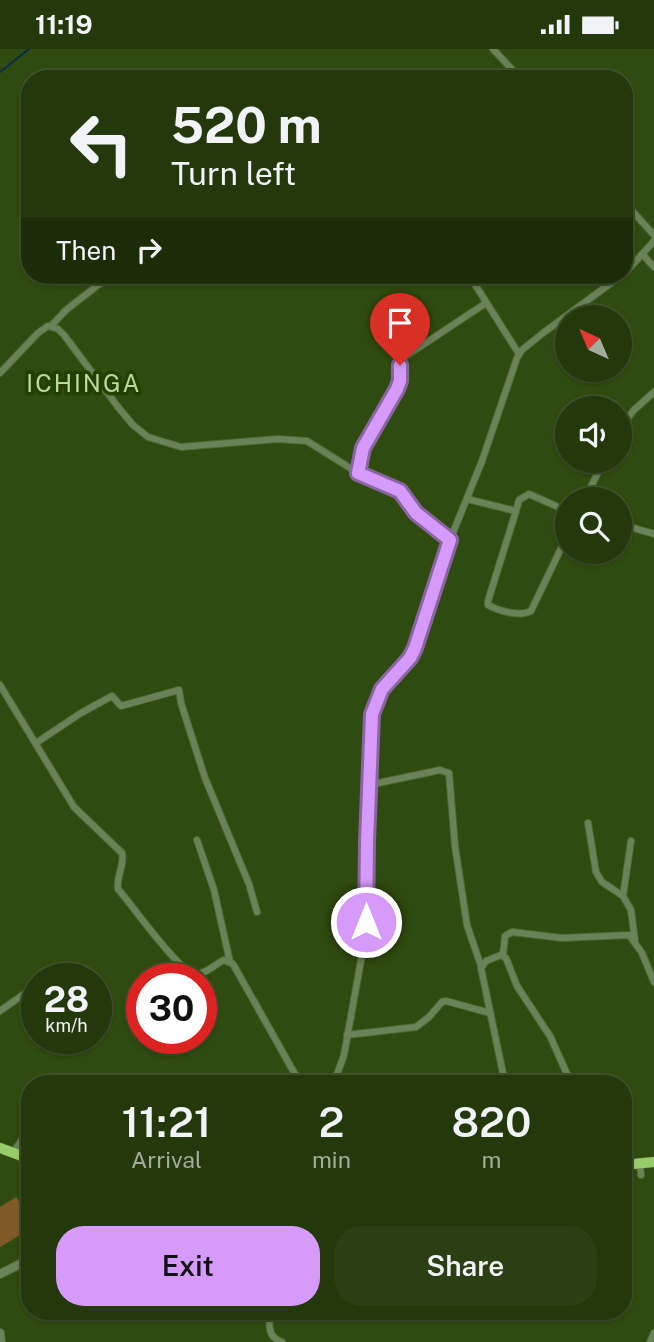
<!DOCTYPE html>
<style>
:root{--surface:#23380b;--page:#2b3f14;--text:#f1f3f6;--muted:#a3ac9d;--line:#40522c;--accent:#d69bfa}
body{margin:0;font-family:"Public Sans",sans-serif;background:var(--page);color:var(--text);height:100vh;display:flex;flex-direction:column;font-size:26px;white-space:nowrap}
*{box-sizing:border-box;margin:0}
p{font-size:23px;color:var(--muted)}
.icon{flex:none;width:38px;height:38px;fill:none;stroke:currentColor;stroke-width:2;stroke-linecap:round;stroke-linejoin:round}
.map{position:relative;flex:1;overflow:hidden}
.details{position:absolute;left:21px;top:1026px;width:611px;height:245px;display:flex;flex-direction:column;background:var(--surface);border-radius:28px;box-shadow:0 2px 5px #0004,0 0 0 2px var(--line)}
.details>*{flex:none}
.hud{position:absolute;left:21px;top:21px;width:612px;height:214px;border-radius:28px;box-shadow:0 2px 5px #0004,0 0 0 2px var(--line);background:#23380b;color:var(--text);overflow:hidden}
.needle{width:46px;rotate:316deg}
.buttons{position:absolute;left:555px;top:256px;display:grid;gap:14px}
.buttons a{display:grid;place-items:center;width:77px;height:77px;border-radius:50%;background:var(--surface);box-shadow:0 2px 5px #0004,0 0 0 2px var(--line);font-size:35px}
.speed{position:absolute;left:21px;top:914px;display:flex;gap:14px;font-size:35px;font-weight:700;text-align:center}
.speed>*{display:grid;place-content:center;width:91px;height:91px;border-radius:50%;background:var(--surface);box-shadow:0 2px 5px #0004,0 0 0 2px var(--line);line-height:1}
.speed small{font-size:18px;font-weight:400}
.speed .limit{border:10px solid #d22;background:#fff;color:#111}
.pin{position:absolute;display:grid;place-items:center;width:60px;height:60px;color:#fff;margin:-72px -30px;border-radius:50% 50% 50% 0;rotate:-45deg;box-shadow:0 0 7px #0007}
.pin .icon{rotate:45deg}
.me{position:absolute;width:77px;margin:-38px;rotate:0deg;stroke-linejoin:round;filter:drop-shadow(0 0 5px #0008)}
.turn{display:flex;align-items:center;gap:24px;height:147px;padding:0 35px;font-size:32px}
.turn .icon{width:91px;height:91px;stroke-width:2.5}
.turn b{display:block;font-size:49px;line-height:60px}
.then{display:flex;align-items:center;height:66px;padding:0 35px;background:#0003;gap:14px;font-size:26px}
.eta{display:flex;justify-content:space-evenly;align-items:center;height:119px;text-align:center}
.eta b{font-size:42px;font-weight:600;line-height:49px}
.cta{display:flex;gap:14px;margin-top:auto;padding:14px 35px}
.cta a{flex:1;height:80px;border-radius:28px;background:var(--accent);color:#111;font-size:28px;font-weight:600;line-height:80px;text-align:center}
.cta a+a{background:var(--page);color:var(--text)}
.status{display:flex;justify-content:space-between;align-items:center;height:49px;padding:0 35px;background:var(--surface);direction:ltr}
.status svg{height:19px;fill:currentColor}
.map>svg:first-child{display:block}
</style>
<div class="status"><b>11:19</b><svg viewBox="0 0 49 12"><path d="M0 12V9h3v3zM5 12V6h3v6zM10 12V3h3v9zM15 12V0h3v12zM26 1h20v11H26zM47 4h2v5h-2z"/></svg></div>
<div class="map">
<svg width="654" height="1293" viewBox="0 0 654 1293">
<rect width="100%" height="100%" fill="#2f4b0f"/>
<path fill="#805a26" d="M16 1148 30 1170V1180L0 1198V1158Z"/>
<g fill="none" stroke-linecap="round" stroke-linejoin="round">
<path stroke="#0a2c4e" stroke-width="2" d="M0 23 29 0"/>
<defs>
<g id="minor">
<path d="M493 0 521 30"/>
<path d="M625 154 654 186"/>
<path d="M643 206 654 218"/>
<path d="M625 224 654 192"/>
<path d="M469 226 519 305"/>
<path d="M51 277 66 261 111 226"/>
<path d="M0 324 38 284 48 277 58 280 64 286 118 358 133 376 148 388 181 398 278 390 307 392 358 424 400 442 416 464 450 491"/>
<path d="M620 379 634 361 654 343"/>
<path d="M358 424 363 399 397 340C401 329 399 319 403 309L486 254"/>
<path d="M467 450 516 462 519 451 529 445 567 462"/>
<path d="M585 450 604 411"/>
<path d="M516 462 488 552V556C499 562 519 568 531 562L567 487"/>
<path d="M620 475 654 485"/>
<path d="M0 636 74 758 122 804C125 816 116 827 118 840 132 856 178 921 194 925 204 927 215 915 224 911L233 915 300 1034"/>
<path d="M36 694 81 664 112 647 121 657 179 641 181 654 205 729 249 835 257 863"/>
<path d="M369 736 440 721 449 724 455 797 467 876 481 917"/>
<path d="M588 774 596 823 602 833 623 847 631 861 635 892"/>
<path d="M197 791 214 841 230 913"/>
<path d="M623 847 631 792"/>
<path d="M503 906 505 887 512 883 562 889 629 886 642 904 654 933"/>
<path d="M0 962 24 945"/>
<path d="M347 986 416 978 429 968 442 953 446 952 490 964"/>
<path d="M334 1034 344 1006 365 889 368 858 367 793 372 665 382 640 409 609 415 599 450 491 482 412 517 309 522 301 543 284 622 226"/>
<path d="M505 1034 481 919 486 912 501 906 506 909 517 937 550 987 571 1034"/>
<path d="M13 1104 30 1079"/>
<path d="M640 1114 641 1126"/>
<path d="M270 1262C269 1276 267 1288 282 1293"/>
<path d="M572 1262V1263"/>
<path d="M650 1293 654 1284"/>
</g>
<g id="tertiary">
<path d="M0 1225 30 1210"/>
<path d="M0 1284 1 1293"/>
</g>
<g id="trunk">
<path d="M0 1099 30 1110"/>
<path d="M623 1116 654 1113"/>
</g>
</defs>
<use href="#minor" stroke="#4e6832" stroke-width="8"/>
<use href="#tertiary" stroke="#4e6832" stroke-width="10"/>
<use href="#trunk" stroke="#4e6832" stroke-width="11"/>
<use href="#minor" stroke="#6a8258" stroke-width="6"/>
<use href="#tertiary" stroke="#6a8258" stroke-width="8"/>
<use href="#trunk" stroke="#98cc6a" stroke-width="10"/>
</g>
<g fill="none" stroke-linecap="round" stroke-linejoin="round">
<defs>
<path id="route" d="M366 873 367 793 372 665 382 640 410 609 415 599 450 491 416 464 400 442 358 424 363 399 397 340 400 332V316"/>
</defs>
<use href="#route" stroke="#8b65a2" stroke-width="18"/>
<use href="#route" stroke="#d69bfa" stroke-width="12"/>
</g>
<g text-anchor="middle" dominant-baseline="central" stroke-width="7" stroke-linejoin="round" paint-order="stroke">
<g font-size="24" letter-spacing="2" fill="#b8db9c" stroke="#244001">
<text x="84" y="334">ICHINGA</text>
</g>
</g>
</svg>
<div class="buttons">
<a><svg class="needle" viewBox="-14 -14 28 28"><path d="M0-13l5 13h-10z" fill="#e53935"/><path d="M0 13l5-13h-10z" fill="#a3ac9d"/></svg></a>
<a><svg class="icon" aria-label="sound" viewBox="0 0 24 24"><path d="M4 9h4l5-4v14l-5-4H4zM17 9q2 3 0 6"/></svg></a>
<a><svg class="icon" aria-label="search" viewBox="0 0 24 24"><circle cx="10" cy="10" r="6"/><path d="M15 15l6 6"/></svg></a>
</div>
<div class="speed"><div>28<small>km/h</small></div><div class="limit">30</div></div>
<div class="pin" style="left:400px;top:316px;background:#d93025"><svg class="icon" aria-label="arrive" viewBox="0 0 24 24"><path d="M6 21V4h12l-3 4 3 4H6"/></svg></div>
<svg class="me" style="left:366px;top:873px" viewBox="-20 -20 40 40"><circle r="17" fill="#d69bfa" stroke="#fff" stroke-width="3"/><path d="M0-11L8 9 0 5-8 9z" fill="#fff"/></svg>
<div class="hud">
<div class="turn"><svg class="icon" aria-label="left" viewBox="0 0 24 24"><path d="M17 20v-9H6M10 6l-5 5 5 5"/></svg><div><b>520 m</b>Turn left</div></div>
<div class="then">Then<svg class="icon" aria-label="right" viewBox="0 0 24 24"><path d="M7 20v-9h11M14 6l5 5-5 5"/></svg></div>
</div>
<section class="details">
<div class="eta">
<div><b>11:21</b><p>Arrival</p></div>
<div><b>2</b><p>min</p></div>
<div><b>820</b><p>m</p></div>
</div>
<div class="cta"><a>Exit</a><a>Share</a></div>
</section>
</div>
